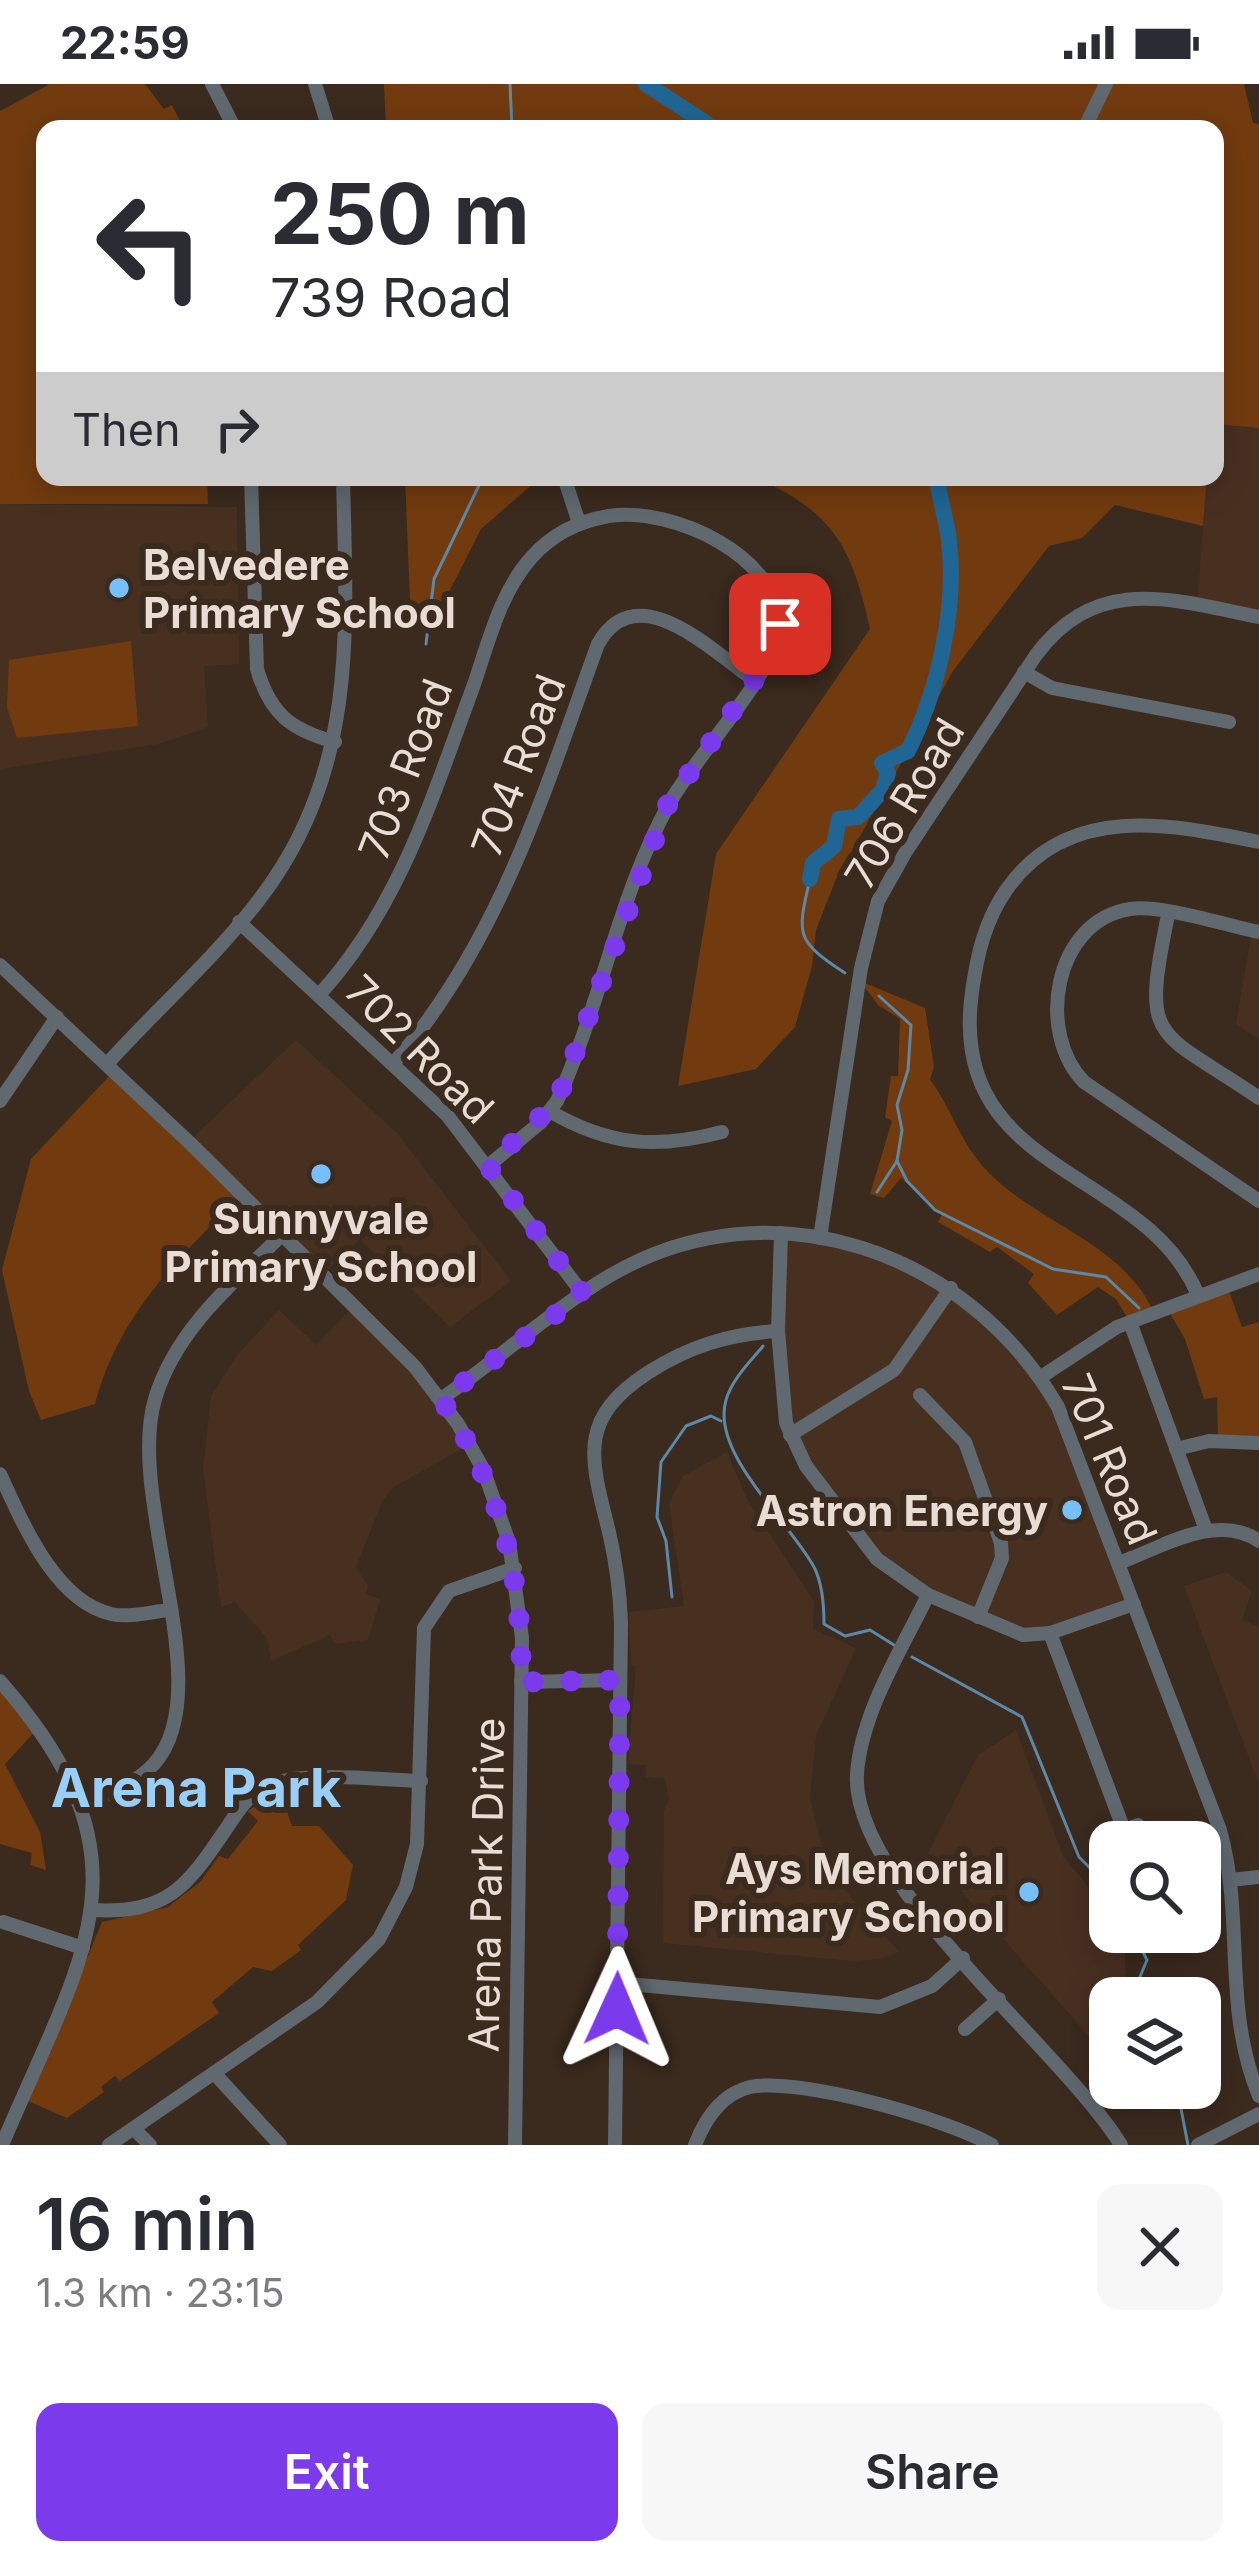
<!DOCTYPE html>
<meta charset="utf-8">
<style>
:root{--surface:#fff;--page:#f7f7f7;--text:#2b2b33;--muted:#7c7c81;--accent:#7c3aed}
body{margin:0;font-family:Inter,sans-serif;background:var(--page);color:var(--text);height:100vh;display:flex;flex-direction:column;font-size:45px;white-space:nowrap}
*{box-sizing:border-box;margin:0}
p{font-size:39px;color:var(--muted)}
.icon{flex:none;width:66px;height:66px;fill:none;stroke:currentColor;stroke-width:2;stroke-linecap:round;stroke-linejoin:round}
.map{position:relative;height:2061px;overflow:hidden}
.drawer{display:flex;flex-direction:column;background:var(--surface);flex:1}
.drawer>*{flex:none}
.guide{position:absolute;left:36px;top:36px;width:1188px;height:366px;border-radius:24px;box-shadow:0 6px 30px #0003;background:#fff;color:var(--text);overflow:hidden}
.buttons{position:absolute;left:1089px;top:1737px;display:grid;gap:24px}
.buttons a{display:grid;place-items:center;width:132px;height:132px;border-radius:24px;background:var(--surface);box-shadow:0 6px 30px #0003;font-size:60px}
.pin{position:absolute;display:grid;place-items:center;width:102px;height:102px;color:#fff;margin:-51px;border-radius:24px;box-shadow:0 6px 18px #0006}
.me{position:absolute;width:132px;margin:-66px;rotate:1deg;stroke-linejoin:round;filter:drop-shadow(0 0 9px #0008)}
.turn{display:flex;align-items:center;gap:42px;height:252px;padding:0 36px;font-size:54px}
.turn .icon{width:156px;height:156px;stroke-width:2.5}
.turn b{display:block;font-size:84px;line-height:102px}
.then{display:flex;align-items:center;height:114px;padding:0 36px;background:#0003;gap:24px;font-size:45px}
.round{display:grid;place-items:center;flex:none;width:126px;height:126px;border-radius:24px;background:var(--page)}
.summary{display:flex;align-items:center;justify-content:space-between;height:204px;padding:0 36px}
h1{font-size:72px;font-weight:600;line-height:90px}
.action{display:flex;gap:24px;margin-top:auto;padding:24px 36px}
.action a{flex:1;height:138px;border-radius:24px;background:var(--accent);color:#fff;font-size:48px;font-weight:600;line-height:138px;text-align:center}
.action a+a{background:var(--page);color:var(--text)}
.status{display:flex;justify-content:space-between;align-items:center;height:84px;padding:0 60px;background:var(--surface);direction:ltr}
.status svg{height:33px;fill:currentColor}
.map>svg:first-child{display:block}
</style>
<div class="status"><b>22:59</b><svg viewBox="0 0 49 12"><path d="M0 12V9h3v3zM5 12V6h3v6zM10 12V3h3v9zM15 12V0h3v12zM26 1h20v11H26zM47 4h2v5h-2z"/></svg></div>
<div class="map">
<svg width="1259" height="2061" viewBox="0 0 1259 2061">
<rect width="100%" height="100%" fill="#3b2a1e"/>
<g fill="#483021">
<path d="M1215 340 1259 344V532L1197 521 1207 393H1215Z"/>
<path d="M0 420 237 423 239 580 204 582 208 643 158 660 0 685Z"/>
<path d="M1252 847 1259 848V955L1236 940Z"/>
<path d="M296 956 397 1049 511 1197 450 1243 360 1155 322 1191 188 1058Z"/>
<path d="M781 1149 820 1154 934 1194 1041 1294 1134 1520 1051 1549 1007 1546 877 1476 785 1339Z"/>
<path d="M354 1223 401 1269 470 1360 394 1403 383 1416 356 1483 368 1502 366 1510 380 1515 368 1556 335 1560 330 1551 271 1577 267 1554 235 1518 221 1523 203 1385 211 1312 237 1271 279 1226 316 1261Z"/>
<path d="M727 1368 747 1415 814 1518 813 1545 856 1564 816 1652 810 1714 828 1787 899 1868 880 1875 853 1877 663 1859 664 1726 669 1717 665 1695 646 1693 645 1681 628 1680 636 1582 631 1581 629 1528 684 1522 669 1420 683 1392Z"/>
<path d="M1226 1488 1252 1507 1242 1536 1259 1543V1700L1184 1502Z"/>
<path d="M1016 1646 1063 1772 1110 1829V1848H1120L1125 1858 1126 1914H1110V1956L1100 1965 928 1769 978 1671Z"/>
</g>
<g fill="#723b0f">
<path d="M50 0H145L164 25 172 21 184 45H45V393H207L208 420H0V27Z"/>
<path d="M384 0H1244L1253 39 1259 40V344L1215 340V45H386Z"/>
<path d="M405 393H541L481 445 445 516 411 541Z"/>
<path d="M755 393H1207L1203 442 1115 421 1082 454 1049 462 953 587 836 795 816 846 812 882 795 943 756 985 678 1002 716 770 870 545C852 464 835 429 755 393Z"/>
<path d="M131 557 138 642 17 654 7 623 9 576Z"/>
<path d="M860 897 925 924 934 982 930 996C951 1022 959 1058 988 1088 1040 1141 1123 1159 1154 1229L1130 1238 1116 1215 1098 1203 1057 1231 1028 1199 1034 1190 997 1163 990 1168 938 1138 942 1130 901 1094 884 1114 870 1110 892 1037 885 1033 891 992H898L900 935 878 921Z"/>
<path d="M114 987 242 1111C177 1175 119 1230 95 1320L41 1336 29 1307 2 1186 31 1075Z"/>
<path d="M1227 1202 1242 1243 1259 1238V1357L1218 1353 1217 1313 1204 1315 1185 1255 1167 1224Z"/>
<path d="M0 1596 40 1642 5 1680 40 1748 46 1786 30 1781 32 1769 0 1760Z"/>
<path d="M279 1705 292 1742H319L353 1781 346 1816 298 1861 301 1866 272 1887 253 1883 212 1918 219 1929 120 1997 115 1992 101 2003 104 2008 67 2034 28 2017 102 1838 168 1823 201 1797 219 1772 228 1775 258 1737 248 1727Z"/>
</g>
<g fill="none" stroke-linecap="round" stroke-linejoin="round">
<g stroke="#5c89a7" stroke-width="3">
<path d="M510 0 512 45"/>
<path d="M426 560 434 495 483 393"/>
<path d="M810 795C797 851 795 856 845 889"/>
<path d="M897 1077 907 1097 935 1126 1053 1185 1106 1193 1139 1224"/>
<path d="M877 1108 897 1077 902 1046 897 1021 908 986 911 941 879 912"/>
<path d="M763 1262C750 1278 732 1295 726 1316 710 1370 793 1441 815 1485 822 1500 824 1524 824 1540L845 1552 870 1546 894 1561"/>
<path d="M672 1513 666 1457 657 1433 661 1378 686 1342 711 1332 721 1337"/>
<path d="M912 1573 1022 1633 1079 1773 1110 1804"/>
<path d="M1133 1848 1147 1876 1137 1900 1144 1914"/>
<path d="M1177 2004 1188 2061"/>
</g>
<g stroke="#206694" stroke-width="16">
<path d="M646 0 715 45"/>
<path d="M810 795 813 779 834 762 839 735 858 733 883 706 888 689 882 679 908 667C938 607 957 525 949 457 947 436 939 415 937 393"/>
</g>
<g stroke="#606970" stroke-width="14">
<path d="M212 0 235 45"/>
<path d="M315 0 329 45"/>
<path d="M1084 45 1106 0"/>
<path d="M251 393 257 585C270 630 291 646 335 658"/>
<path d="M564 393 579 439"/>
<path d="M1024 588 1052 604 1229 638"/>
<path d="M1168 831C1141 962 1155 943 1259 1014"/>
<path d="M239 838 447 1031 583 1210"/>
<path d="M1259 848C1225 841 1161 820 1130 825 1053 837 1036 949 1084 998L1259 1117"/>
<path d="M0 881 191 1060 415 1283 458 1340 483 1385 509 1458 522 1554 515 2061"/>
<path d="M319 911C399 824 432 714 472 606 488 561 499 510 531 474 551 451 579 437 609 432 670 422 783 472 779 545 776 588 692 677 669 720 618 812 601 921 557 1017L541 1038 488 1082"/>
<path d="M107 980C162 919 228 863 274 795 358 671 346 535 343 393"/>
<path d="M393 980C499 859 544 708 598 560 637 491 712 567 754 596"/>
<path d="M0 1017 57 933"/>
<path d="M551 1028C610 1062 657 1065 722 1048"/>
<path d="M781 1149 778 1247 786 1339 806 1382 877 1475 928 1511 1023 1551 1050 1549 1134 1520"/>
<path d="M820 1154 861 884 878 817 905 769 1036 571C1097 489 1173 516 1259 533"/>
<path d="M1198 1211C1144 1081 946 1093 972 908 977 871 985 836 1007 805 1068 718 1171 740 1259 758"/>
<path d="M1130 1238 1206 1446"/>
<path d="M1041 1293 1117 1243 1259 1190"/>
<path d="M920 1311 965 1358 1001 1459 1002 1474 978 1533"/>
<path d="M441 1315C498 1276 551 1226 611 1191 772 1097 969 1168 1058 1323L1220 1746C1245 1836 1222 1922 1259 2012"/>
<path d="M790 1351 894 1286 951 1204"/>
<path d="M1176 1365 1209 1357 1259 1359"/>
<path d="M0 1390C22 1437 54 1517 111 1530 130 1534 150 1528 169 1526"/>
<path d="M1119 1479C1161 1463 1217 1428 1259 1457"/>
<path d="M928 1511C902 1565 861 1629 857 1690 850 1798 1062 1965 1121 2061"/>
<path d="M1050 1549 1124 1746 1138 1741"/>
<path d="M0 1597C158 1777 83 1869 2 2061"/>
<path d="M521 1598 620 1596"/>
<path d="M83 1719C109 1710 134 1701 154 1680 221 1605 125 1417 155 1315 175 1247 233 1198 282 1151"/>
<path d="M1230 1796 1259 1793"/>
<path d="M92 1826C167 1830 186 1804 226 1745 236 1730 246 1713 263 1704 296 1685 382 1696 421 1697"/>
<path d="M3 1838 83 1864"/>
<path d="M618 1899 880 1923 932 1902 963 1874"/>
<path d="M965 1945 999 1915"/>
<path d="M215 1990 280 2061"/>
<path d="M134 2045 150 2061"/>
<path d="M109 2061 317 1918 379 1855 406 1803 417 1760 424 1544 449 1507 515 1484"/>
<path d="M615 2061 621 1539C620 1508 616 1478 609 1448 591 1375 576 1335 649 1288 690 1262 729 1250 778 1247"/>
<path d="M695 2061C705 2035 721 2010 750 2003 800 1993 947 2035 992 2061"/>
<path d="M1198 2061 1259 2030"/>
</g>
</g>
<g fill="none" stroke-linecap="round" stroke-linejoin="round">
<path stroke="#7c3aed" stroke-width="21" stroke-dasharray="0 37.8" d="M617 1925 620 1596 521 1598C523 1492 500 1402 441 1315L583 1210 488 1082 557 1017 668 720 771 572 780 540"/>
</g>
<g fill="#77c0f7" stroke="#3b2a1e" stroke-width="4.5">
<circle cx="119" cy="504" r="12"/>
<circle cx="321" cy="1090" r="12"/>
<circle cx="1072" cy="1426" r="12"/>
<circle cx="1029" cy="1808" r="12"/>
</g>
<g text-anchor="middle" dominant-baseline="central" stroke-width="12" stroke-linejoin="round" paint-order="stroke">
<g font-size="42" font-weight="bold" fill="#e8dcd4" stroke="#3b2a1e" text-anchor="end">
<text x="143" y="480" text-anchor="start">Belvedere<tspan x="143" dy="48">Primary School</tspan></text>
<text x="321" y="1134" text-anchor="middle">Sunnyvale<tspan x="321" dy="48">Primary School</tspan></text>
<text x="1048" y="1426">Astron Energy</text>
<text x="1005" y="1784">Ays Memorial<tspan x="1005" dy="48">Primary School</tspan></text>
</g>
<g font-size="42" fill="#e8dcd4" stroke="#3b2a1e">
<text transform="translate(518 681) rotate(-69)">704 Road</text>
<text transform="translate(405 685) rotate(-69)">703 Road</text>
<text transform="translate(904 719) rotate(-59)">706 Road</text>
<text transform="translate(420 965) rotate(45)">702 Road</text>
<text transform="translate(1110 1375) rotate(67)">701 Road</text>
<text transform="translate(486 1801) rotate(-89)">Arena Park Drive</text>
</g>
<g font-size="54" font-weight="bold" fill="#99cef7" stroke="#3b2a1e">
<text x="196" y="1703">Arena Park</text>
</g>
</g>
</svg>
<div class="buttons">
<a><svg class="icon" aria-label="search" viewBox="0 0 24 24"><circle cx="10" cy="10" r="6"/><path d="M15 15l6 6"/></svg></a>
<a><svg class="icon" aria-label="layers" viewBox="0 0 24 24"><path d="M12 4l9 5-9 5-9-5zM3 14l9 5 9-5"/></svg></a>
</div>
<div class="pin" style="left:780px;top:540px;background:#d93025"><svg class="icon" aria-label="arrive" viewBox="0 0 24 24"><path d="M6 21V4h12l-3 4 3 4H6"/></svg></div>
<svg class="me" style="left:617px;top:1925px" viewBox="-20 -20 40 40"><path d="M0-17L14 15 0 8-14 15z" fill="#7c3aed" stroke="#fff" stroke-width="4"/></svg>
<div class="guide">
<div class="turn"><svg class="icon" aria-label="left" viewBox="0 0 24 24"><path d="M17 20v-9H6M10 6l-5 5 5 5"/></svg><div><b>250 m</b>739 Road</div></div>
<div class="then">Then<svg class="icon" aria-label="right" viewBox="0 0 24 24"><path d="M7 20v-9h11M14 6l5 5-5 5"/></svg></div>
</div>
</div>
<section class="drawer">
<div class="summary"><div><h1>16 min</h1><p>1.3 km · 23:15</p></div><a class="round"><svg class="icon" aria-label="close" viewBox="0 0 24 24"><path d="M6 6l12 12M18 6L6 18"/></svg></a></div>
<div class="action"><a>Exit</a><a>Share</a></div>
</section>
